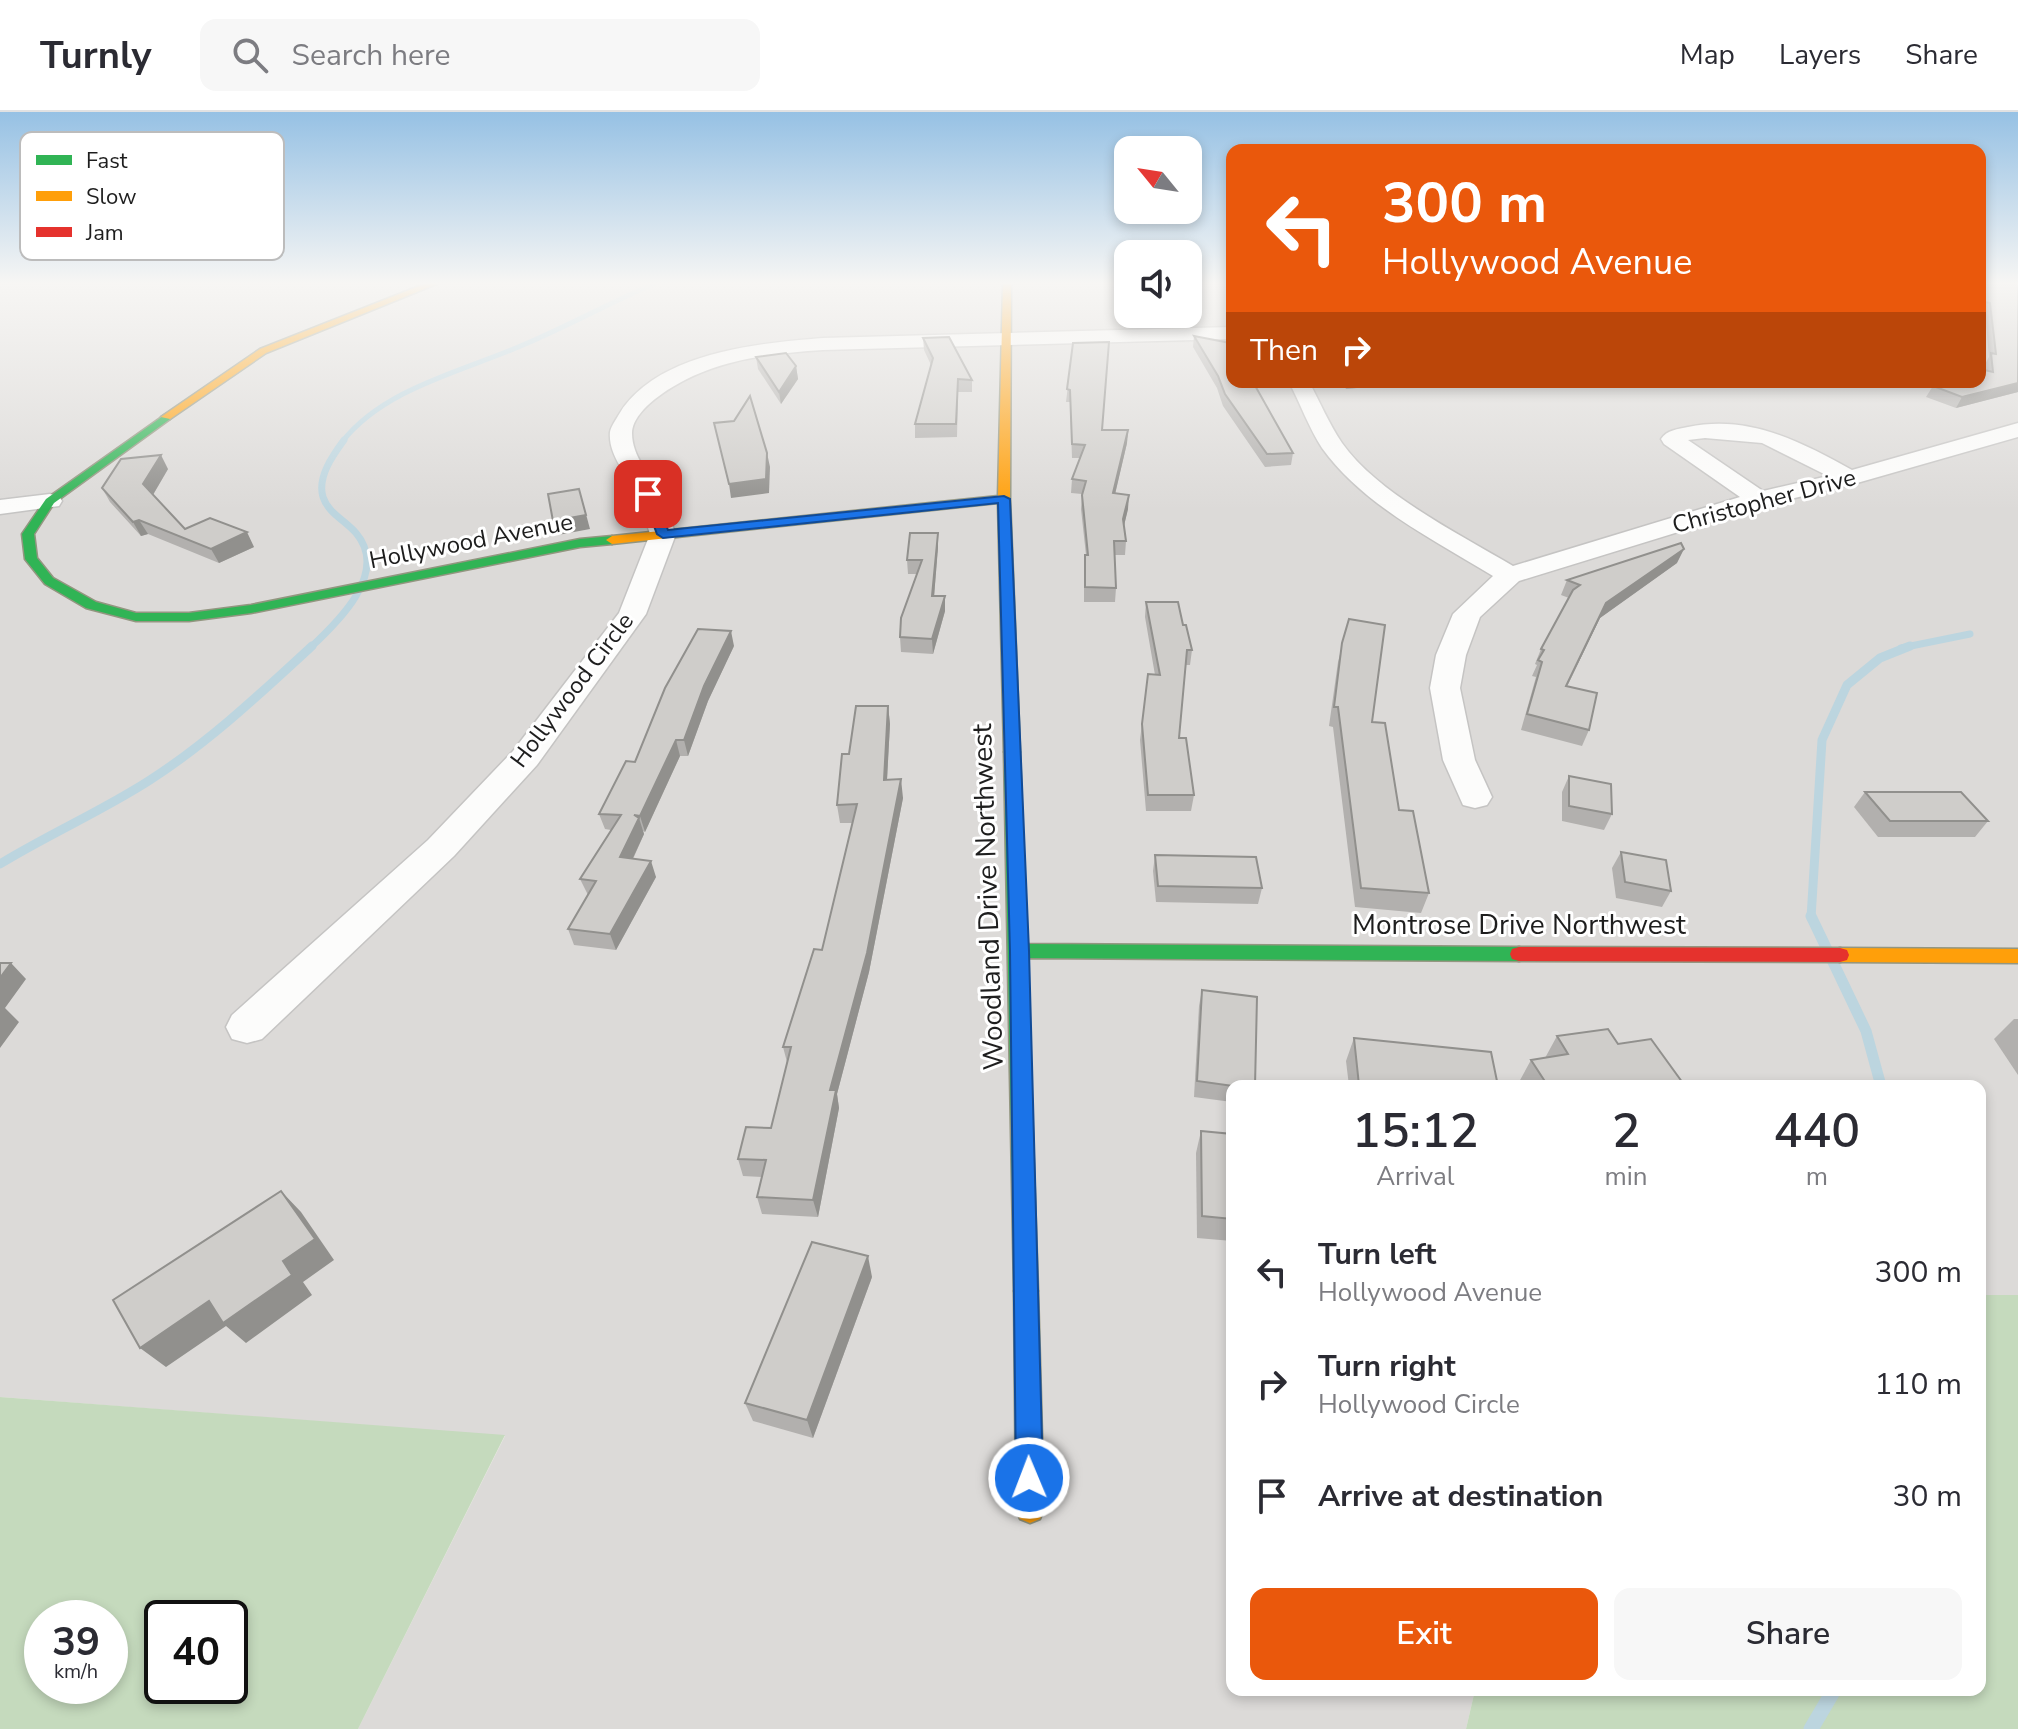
<!DOCTYPE html>
<style>
:root{--surface:#fff;--page:#f7f7f7;--text:#2b2b33;--muted:#7c7c81;--line:#e1e1e2;--accent:#ea580c}
body{margin:0;font-family:"Nunito Sans",sans-serif;background:var(--page);color:var(--text);height:100vh;display:flex;flex-direction:column;font-size:30px;white-space:nowrap}
*{box-sizing:border-box;margin:0}
p{font-size:26px;color:var(--muted)}
.icon{flex:none;width:44px;height:44px;fill:none;stroke:currentColor;stroke-width:2;stroke-linecap:round;stroke-linejoin:round}
.map{position:relative;flex:1;overflow:hidden}
.drawer{position:absolute;left:1226px;top:968px;width:760px;height:616px;display:flex;flex-direction:column;background:var(--surface);border-radius:16px;box-shadow:0 4px 12px #0003}
.drawer>*{flex:none}
.top-card{position:absolute;left:1226px;top:32px;width:760px;height:244px;border-radius:16px;box-shadow:0 4px 12px #0003;background:#ea580c;color:#fff;overflow:hidden}
.needle{width:52px;rotate:300deg}
.fabs{position:absolute;left:1114px;top:24px;display:grid;gap:16px}
.fabs a{display:grid;place-items:center;width:88px;height:88px;border-radius:16px;background:var(--surface);box-shadow:0 4px 12px #0003;font-size:40px}
.speed{position:absolute;left:24px;top:1488px;display:flex;gap:16px;font-size:40px;font-weight:700;text-align:center}
.speed>*{display:grid;place-content:center;width:104px;height:104px;border-radius:50%;background:var(--surface);box-shadow:0 4px 12px #0003;line-height:1}
.speed small{font-size:20px;font-weight:400}
.speed .limit{border:4px solid #111;border-radius:12px;background:#fff;color:#111}
.pin{position:absolute;display:grid;place-items:center;width:68px;height:68px;color:#fff;margin:-34px;border-radius:16px;box-shadow:0 4px 12px #0006}
.me{position:absolute;width:88px;margin:-44px;rotate:359deg;stroke-linejoin:round;filter:drop-shadow(0 0 6px #0008)}
.turn{display:flex;align-items:center;gap:28px;height:168px;padding:0 24px;font-size:36px}
.turn .icon{width:104px;height:104px;stroke-width:2.5}
.turn b{display:block;font-size:56px;line-height:68px}
.then{display:flex;align-items:center;height:76px;padding:0 24px;background:#0003;gap:16px;font-size:30px}
.eta{display:flex;justify-content:space-evenly;align-items:center;height:136px;text-align:center}
.eta b{font-size:48px;font-weight:600;line-height:56px}
.primary-button{display:flex;gap:16px;margin-top:auto;padding:16px 24px}
.primary-button a{flex:1;height:92px;border-radius:16px;background:var(--accent);color:#fff;font-size:32px;font-weight:600;line-height:92px;text-align:center}
.primary-button a+a{background:var(--page);color:var(--text)}
ul{padding:0;list-style:none}
li{display:flex;align-items:center;gap:24px;height:112px;padding:0 24px}
li div{flex:1}
li b{display:block;font-size:30px}
li em{font-style:normal}
header{display:flex;align-items:center;gap:48px;box-sizing:border-box;height:112px;padding:0 40px;background:var(--surface);border-bottom:2px solid var(--line)}
header strong{font-size:38px}
nav{display:flex;gap:44px;margin-inline-start:auto;font-size:28px}
.search{width:560px;height:72px;background:var(--page);display:flex;align-items:center;gap:20px;box-sizing:border-box;padding:0 28px;border-radius:16px;color:var(--muted);font-size:30px}
.map>svg:first-child{display:block}
</style>
<header>
<strong>Turnly</strong>
<div class="search"><svg class="icon" aria-label="search" viewBox="0 0 24 24"><circle cx="10" cy="10" r="6"/><path d="M15 15l6 6"/></svg>Search here</div>
<nav><a>Map</a><a>Layers</a><a>Share</a></nav>
</header>
<div class="map">
<svg width="2018" height="1617" viewBox="0 0 2018 1617">
<rect width="100%" height="100%" fill="#edebe7"/>
<path fill="#dcdad8" d="M0 171H1128V202H1188V171H1232V270H1980V171H2018V1183H1980V974H1232V1578H1475L1466 1617H358L505 1324 0 1285Z"/>
<g fill="#c5dabd" fill-rule="evenodd">
<path d="M1980 1183H2018V1617H1466L1475 1578H1980Z"/>
<path d="M0 1285 505 1323 358 1617H0ZM42 1506H110V1574H42ZM162 1506H230V1574H162Z"/>
</g>
<g fill="none" stroke-linecap="round" stroke-linejoin="round">
<path stroke="#bcd5df" stroke-width="5" d="M342 330C384 276 464 259 523 233 568 214 611 190 656 171"/>
<g stroke="#bcd5df" stroke-width="7">
<path d="M310 536C337 511 390 461 356 421 346 409 328 401 323 385 317 365 333 343 344 328"/>
<path d="M1901 536 1970 522"/>
</g>
<g stroke="#bcd5df" stroke-width="9">
<path d="M0 752C49 722 102 699 150 668 209 630 261 581 312 534"/>
<path d="M1811 806 1822 628 1847 573 1880 546 1910 534"/>
</g>
<path stroke="#bcd5df" stroke-width="11" d="M1811 804 1866 919 1881 974"/>
<path stroke="#bcd5df" stroke-width="15" d="M1811 1617 1834 1578"/>
<defs>
<g id="street">
<path d="M1232 215V227L823 238C763 242 704 249 655 287 645 295 632 308 632 321 632 345 650 362 660 382 666 395 670 409 676 422L646 502 537 653 454 744 262 927 247 931 232 927 226 915 232 903 428 728 513 639 619 501 650 422C646 409 642 394 636 382 627 362 608 343 610 320 611 315 615 309 618 304 654 241 758 231 823 226Z"/>
<path d="M1289 270H1309C1320 290 1329 312 1342 331 1377 381 1459 422 1513 454L1740 385 1664 332 1661 327C1667 318 1678 317 1688 315 1749 302 1801 330 1852 358L2018 311V325L1857 371 1766 393 1519 469 1480 505 1466 543 1460 576 1475 648 1492 685 1487 693 1475 696 1463 693 1443 648 1430 576 1436 543 1453 502 1493 464C1434 428 1363 393 1322 336 1309 316 1300 291 1289 270ZM1705 326 1762 331 1828 364 1763 379 1688 328Z"/>
<path d="M50 382 59 384 62 389 59 394 0 402V388Z"/>
</g>
<g id="fast">
<path d="M166 302 170 303V307L54 391 34 422 37 446 53 466 96 490 136 501H189L251 493 580 427 612 424 618 428 612 432 580 435 251 501 189 509H136L86 496 45 472 25 447 22 422 46 387Z"/>
<path d="M1012 635 1020 640 1026 832 1519 835 1526 837 1528 842 1526 847 1519 849 1027 846 1038 1179 1034 1187 1026 1190 1018 1187 1014 1179 1004 640Z"/>
</g>
<g id="slow">
<path d="M427 171H439L266 241 170 307 161 305 260 237Z"/>
<path d="M1003 171H1011L1010 387 1020 640 1012 645 1004 640 998 391 612 432 606 428 612 424 998 384Z"/>
<path d="M1840 836 2018 837V851L1840 850 1833 848 1831 843 1833 838Z"/>
<path d="M1026 1168 1034 1171 1038 1179 1044 1397 1040 1407 1030 1411 1020 1407 1016 1397 1014 1179 1018 1171Z"/>
</g>
<path id="jam" d="M1519 835 1840 836 1847 838 1849 843 1847 848 1840 850 1519 849 1512 847 1510 842 1512 837Z"/>
</defs>
<use href="#street" stroke="#c5c4c3" stroke-width="3"/>
<use href="#fast" stroke="#939680" stroke-width="3"/>
<use href="#slow" stroke="#939680" stroke-width="3"/>
<use href="#jam" stroke="#939680" stroke-width="3"/>
<use href="#street" fill="#fcfcfb" fill-rule="evenodd"/>
<use href="#fast" fill="#30b455" fill-rule="evenodd"/>
<use href="#slow" fill="#ff9f0a" fill-rule="evenodd"/>
<use href="#jam" fill="#e5322d" fill-rule="evenodd"/>
</g>
<g fill="#b2b0ae">
<path d="M1980 171H2018V280L1956 296 1926 285 1933 274 1986 258 1985 252 1989 245 1985 200H1980Z"/>
<path d="M1194 224 1232 270H1257L1256 275 1293 341 1291 353 1265 355 1223 294 1217 276 1193 235Z"/>
<path d="M923 226 972 268V280H958L957 325 915 326V312L931 253 924 238Z"/>
<path d="M1073 231 1103 318H1128L1127 331 1115 382 1128 397 1124 413 1126 429 1125 443H1114L1116 476 1115 490H1084V458L1086 443 1081 397 1082 382 1071 381 1072 367 1080 346H1072L1070 290H1066Z"/>
<path d="M756 245 796 254 798 267 781 292 758 257Z"/>
<path d="M1340 270H1399V272L1346 277Z"/>
<path d="M168 357 153 383 185 417 254 435 219 451 148 422 141 424 110 390 102 376Z"/>
<path d="M938 435 934 484H945V499L933 542 901 540 900 525 917 462H908L907 448Z"/>
<path d="M1677 451 1600 506 1567 574 1589 618 1582 634 1521 618 1536 565 1532 564 1537 553 1535 552 1541 537 1569 486 1561 483 1567 468Z"/>
<path d="M1146 490 1183 513 1192 538 1190 553H1186L1179 626 1194 683 1191 699H1146L1140 628 1148 562 1155 563 1145 505Z"/>
<path d="M1349 507 1372 610 1399 698 1429 781 1421 801 1355 795 1333 615 1329 614 1338 550Z"/>
<path d="M734 534 708 589 688 644H680L645 720 643 719 644 722 633 747 656 765 616 838 574 833 568 817 588 783 580 767 611 718 605 717 599 702Z"/>
<path d="M888 594 890 612 887 668 903 686 869 860 837 982 839 996 818 1105 762 1102 757 1085 762 1065 743 1064 738 1047 771 1016 787 950 783 935 822 838 852 711H840L837 693 849 642Z"/>
<path d="M1569 664 1612 702 1604 718 1562 709V680Z"/>
<path d="M1865 680 1988 709 1975 725H1878L1854 695Z"/>
<path d="M1621 740 1671 779 1662 795 1616 786 1612 756Z"/>
<path d="M1155 743 1262 776 1258 792 1156 790 1153 759Z"/>
<path d="M1202 878 1232 974V990L1194 985 1199 894Z"/>
<path d="M2014 907H2018V963L1994 927Z"/>
<path d="M1557 924 1618 932 1685 974H1521L1519 970 1531 948 1545 946Z"/>
<path d="M1354 926 1498 974H1349L1346 949Z"/>
<path d="M1201 1019 1232 1022V1129L1197 1126 1196 1041Z"/>
<path d="M872 1165 813 1326 753 1309 745 1291Z"/>
</g>
<g fill="#91908d">
<path d="M796 254 798 267 781 292 779 280Z"/>
<path d="M1347 270H1399V272L1346 277Z"/>
<path d="M2018 271V280L1956 296 1962 285Z"/>
<path d="M1128 318 1127 331 1112 395 1113 381Z"/>
<path d="M767 341 770 355 769 381 731 386 729 372Z"/>
<path d="M161 343 168 357 151 386 143 372Z"/>
<path d="M1129 383 1128 397 1122 422 1123 407Z"/>
<path d="M583 391 590 417 558 423 553 409Z"/>
<path d="M139 408 148 422 141 424 133 410Z"/>
<path d="M247 420 254 435 219 451 211 437Z"/>
<path d="M938 421V435L933 498 932 484Z"/>
<path d="M1684 437 1677 451 1600 506 1560 589 1606 491Z"/>
<path d="M945 484V499L933 542 932 527Z"/>
<path d="M731 519 734 534 708 589 688 644 684 628 704 574Z"/>
<path d="M888 594 890 612 886 686 884 668Z"/>
<path d="M676 628 680 644 645 720 640 704Z"/>
<path d="M901 667 903 686 869 860 837 982 839 996 818 1105 813 1088 830 978Z"/>
<path d="M639 706 644 722 626 761 620 745Z"/>
<path d="M651 749 656 765 616 838 610 822Z"/>
<path d="M11 851 26 867 5 896 19 910 0 936V866Z"/>
<path d="M281 1079 301 1100 334 1148 303 1170 312 1183 246 1231 226 1214 166 1255 140 1236 209 1189 283 1149Z"/>
<path d="M868 1144 872 1165 813 1326 807 1308Z"/>
</g>
<g fill="#cfcdca" stroke="#91908d" stroke-width="2">
<path d="M1980 171H2018V271L1962 285 1933 274 1939 270H1980V257L1993 260 1991 241 1996 242 1990 191 1980 189Z"/>
<path d="M1194 224 1230 231 1232 233V270H1253L1293 341 1267 342 1225 282 1218 264Z"/>
<path d="M949 225 972 268 958 267 956 312H915L933 246 923 226Z"/>
<path d="M1109 230 1102 318H1128L1113 381 1129 383 1123 407 1126 429H1114L1116 476 1085 475V443H1088L1082 383 1086 369 1072 367 1085 333 1072 332 1070 278 1067 277 1073 231Z"/>
<path d="M786 241 796 254 779 280 756 245Z"/>
<path d="M750 284 767 341 766 367 729 372 714 311 734 309Z"/>
<path d="M161 343 143 372 185 417 210 406 247 420 211 437 139 408 133 410 102 376 121 347Z"/>
<path d="M579 377 586 403 553 409 548 382Z"/>
<path d="M910 421H938L932 484H945L932 527 900 525 901 506 922 448H907Z"/>
<path d="M1681 431 1684 437 1606 491 1566 574 1597 581 1589 618 1527 602 1542 550 1538 548 1544 538 1541 537 1573 478 1580 473 1567 468Z"/>
<path d="M1146 490H1178L1183 513H1186L1192 538H1187L1179 626H1186L1194 683H1148L1142 612 1148 562 1160 563Z"/>
<path d="M1349 507 1385 513 1372 610 1385 611 1399 698 1413 699 1429 781 1361 776 1338 595H1334L1342 531Z"/>
<path d="M698 517 731 519 704 574 684 628H676L640 704 634 703 639 706 620 745 651 749 610 822 568 817 596 769 580 767 621 703 599 702 626 649 635 650 665 576Z"/>
<path d="M856 594H888L884 668 901 667 867 841 830 978H836L813 1088 757 1085 766 1048 738 1047 746 1015 771 1016 791 935H783L814 837 822 838 857 692 837 693 842 642H849Z"/>
<path d="M1569 664 1611 672 1612 702 1569 694Z"/>
<path d="M1865 680H1961L1988 709H1890Z"/>
<path d="M1621 740 1666 748 1671 779 1625 770Z"/>
<path d="M1155 743 1256 745 1262 776 1158 774Z"/>
<path d="M0 851H11L0 866Z"/>
<path d="M1202 878 1257 885 1255 974H1233L1197 969Z"/>
<path d="M1608 917 1618 932 1651 927 1685 974H1548L1531 948 1568 942 1557 924Z"/>
<path d="M1354 926 1491 940 1498 974H1373L1359 973Z"/>
<path d="M1201 1019 1232 1022V1107L1202 1104Z"/>
<path d="M281 1079 315 1127 283 1149 292 1163 223 1211 209 1189 140 1236 113 1188Z"/>
<path d="M812 1130 868 1144 807 1308 745 1291Z"/>
</g>
<linearGradient id="sky" x2="0" y2="1"><stop stop-color="#96c1e4"/><stop offset="0.43" stop-color="#f7f6f4"/><stop offset="1" stop-color="#f7f6f4" stop-opacity="0"/></linearGradient>
<rect width="2018" height="398" fill="url(#sky)"/>
<path fill="#1a73e8" stroke="#114b97" stroke-width="2" d="M648 379 654 382 668 418 1004 384 1010 387 1029 839 1043 1366 1039 1376 1029 1380 1020 1376 1016 1366 1010 839 998 391 663 426 657 422 642 382Z"/>
<g text-anchor="middle" dominant-baseline="central" stroke-width="6" stroke-linejoin="round" paint-order="stroke">
<g font-size="24" fill="#1e1e1e" stroke="#fff">
<text transform="translate(1764 389) rotate(-15)">Christopher Drive</text>
<text transform="translate(471 429) rotate(-11)">Hollywood Avenue</text>
<text transform="translate(572 578) rotate(-53)">Hollywood Circle</text>
</g>
<g font-size="28" fill="#1e1e1e" stroke="#fff">
<text transform="translate(988 785) rotate(-92)">Woodland Drive Northwest</text>
<text x="1519" y="813">Montrose Drive Northwest</text>
</g>
</g>
<rect x="20" y="20" width="264" height="128" rx="12" fill="#fff" stroke="#bcbcbc" stroke-width="2"/>
<rect x="36" y="43" width="36" height="10" fill="#30b455"/>
<rect x="36" y="79" width="36" height="10" fill="#ff9f0a"/>
<rect x="36" y="115" width="36" height="10" fill="#e5322d"/>
<g font-size="22" fill="#1e1e1e">
<text x="86" y="56">Fast</text>
<text x="86" y="92">Slow</text>
<text x="86" y="128">Jam</text>
</g>
</svg>
<div class="fabs">
<a><svg class="needle" viewBox="-14 -14 28 28"><path d="M0-13l5 13h-10z" fill="#e53935"/><path d="M0 13l5-13h-10z" fill="#7c7c81"/></svg></a>
<a><svg class="icon" aria-label="sound" viewBox="0 0 24 24"><path d="M4 9h4l5-4v14l-5-4H4zM17 9q2 3 0 6"/></svg></a>
</div>
<div class="speed"><div>39<small>km/h</small></div><div class="limit">40</div></div>
<div class="pin" style="left:648px;top:382px;background:#d93025"><svg class="icon" aria-label="arrive" viewBox="0 0 24 24"><path d="M6 21V4h12l-3 4 3 4H6"/></svg></div>
<svg class="me" style="left:1029px;top:1366px" viewBox="-20 -20 40 40"><circle r="17" fill="#1a73e8" stroke="#fff" stroke-width="3"/><path d="M0-11L8 9 0 5-8 9z" fill="#fff"/></svg>
<div class="top-card">
<div class="turn"><svg class="icon" aria-label="left" viewBox="0 0 24 24"><path d="M17 20v-9H6M10 6l-5 5 5 5"/></svg><div><b>300 m</b>Hollywood Avenue</div></div>
<div class="then">Then<svg class="icon" aria-label="right" viewBox="0 0 24 24"><path d="M7 20v-9h11M14 6l5 5-5 5"/></svg></div>
</div>
<section class="drawer">
<div class="eta">
<div><b>15:12</b><p>Arrival</p></div>
<div><b>2</b><p>min</p></div>
<div><b>440</b><p>m</p></div>
</div>
<ul>
<li><svg class="icon" aria-label="left" viewBox="0 0 24 24"><path d="M17 20v-9H6M10 6l-5 5 5 5"/></svg><div><b>Turn left</b><p>Hollywood Avenue</p></div><em>300 m</em></li>
<li><svg class="icon" aria-label="right" viewBox="0 0 24 24"><path d="M7 20v-9h11M14 6l5 5-5 5"/></svg><div><b>Turn right</b><p>Hollywood Circle</p></div><em>110 m</em></li>
<li><svg class="icon" aria-label="arrive" viewBox="0 0 24 24"><path d="M6 21V4h12l-3 4 3 4H6"/></svg><div><b>Arrive at destination</b></div><em>30 m</em></li>
</ul>
<div class="primary-button"><a>Exit</a><a>Share</a></div>
</section>
</div>
